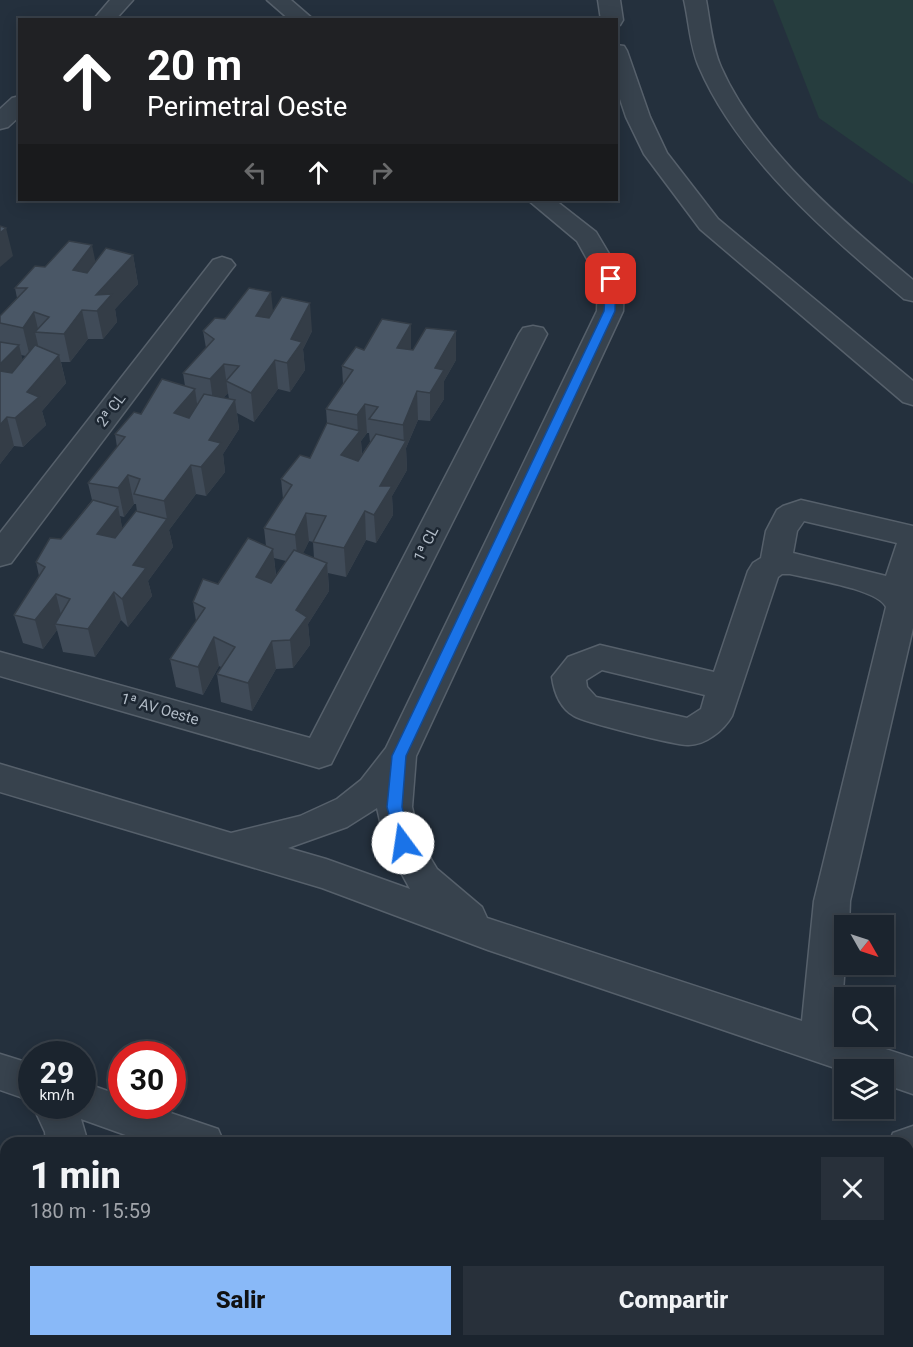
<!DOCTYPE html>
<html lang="es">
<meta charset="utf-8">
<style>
:root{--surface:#1b242e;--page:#28303a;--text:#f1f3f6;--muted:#a0a4aa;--line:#39414a;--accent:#89b9f8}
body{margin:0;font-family:Roboto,sans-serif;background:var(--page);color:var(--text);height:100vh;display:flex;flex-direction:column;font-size:22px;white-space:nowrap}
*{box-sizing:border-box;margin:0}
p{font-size:20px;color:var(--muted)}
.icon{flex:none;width:33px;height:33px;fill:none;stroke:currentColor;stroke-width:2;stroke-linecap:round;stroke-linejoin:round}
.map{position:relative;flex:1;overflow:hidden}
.drawer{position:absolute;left:0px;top:1137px;width:914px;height:210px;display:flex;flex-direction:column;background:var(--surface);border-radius:18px 18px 0 0;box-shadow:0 3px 15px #0003,0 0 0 2px var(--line)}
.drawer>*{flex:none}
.top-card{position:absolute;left:18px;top:18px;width:600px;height:183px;border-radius:0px;box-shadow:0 3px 15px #0003,0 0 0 2px var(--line);background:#202124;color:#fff;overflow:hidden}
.needle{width:39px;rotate:129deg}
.buttons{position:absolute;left:834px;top:915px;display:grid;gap:12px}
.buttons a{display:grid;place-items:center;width:60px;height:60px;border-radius:0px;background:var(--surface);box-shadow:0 3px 15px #0003,0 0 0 2px var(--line);font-size:30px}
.speed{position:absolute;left:18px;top:1041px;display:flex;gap:12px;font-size:30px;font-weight:700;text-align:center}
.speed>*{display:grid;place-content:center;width:78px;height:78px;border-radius:50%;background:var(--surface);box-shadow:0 3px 15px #0003,0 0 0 2px var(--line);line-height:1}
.speed small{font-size:15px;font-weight:400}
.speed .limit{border:9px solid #d22;background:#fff;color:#111}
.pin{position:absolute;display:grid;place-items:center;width:51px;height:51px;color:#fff;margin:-26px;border-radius:12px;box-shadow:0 3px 9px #0006}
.me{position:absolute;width:66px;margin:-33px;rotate:346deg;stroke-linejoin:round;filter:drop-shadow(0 0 4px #0008)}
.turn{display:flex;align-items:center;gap:21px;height:126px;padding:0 30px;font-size:27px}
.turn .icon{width:78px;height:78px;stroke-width:2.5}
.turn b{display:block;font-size:42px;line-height:51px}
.lanes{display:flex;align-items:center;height:57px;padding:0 30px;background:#0003;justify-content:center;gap:30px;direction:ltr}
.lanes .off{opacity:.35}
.round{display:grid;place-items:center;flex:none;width:63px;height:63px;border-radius:0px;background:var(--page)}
.overview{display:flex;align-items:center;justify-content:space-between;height:102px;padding:0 30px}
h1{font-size:36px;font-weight:800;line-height:45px}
.button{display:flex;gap:12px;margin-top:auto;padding:12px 30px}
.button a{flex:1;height:69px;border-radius:0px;background:var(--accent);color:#111;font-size:24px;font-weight:800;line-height:69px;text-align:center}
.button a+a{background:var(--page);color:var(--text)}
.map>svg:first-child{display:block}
</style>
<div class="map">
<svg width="913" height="1347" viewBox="0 0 913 1347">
<rect width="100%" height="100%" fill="#24303d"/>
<path fill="#263d3e" d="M773 0H913V184L819 118Z"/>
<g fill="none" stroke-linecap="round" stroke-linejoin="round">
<defs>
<g id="minor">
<path d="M110 0H133L115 20H93Z"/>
<path d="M267 0H291L314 20H290Z"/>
<path d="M598 0H620L623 20 620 25H616V20H601Z"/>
<path d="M684 0H706C710 21 712 47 721 67 757 149 845 223 913 280V301L904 299C830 236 738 158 699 67 690 47 689 21 684 0Z"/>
<path d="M616 45 624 46 627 51 650 117 667 153 718 219 913 381V405L903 402 700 229 644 154 626 117 616 87Z"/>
<path d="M20 96V116L8 127 0 129V109L12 98Z"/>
<path d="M528 200H555L596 232 624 279 623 311 416 756 412 807 420 841 437 869 482 907 487 918 802 1021 814 901 886 607C878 589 810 579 790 574H782L778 577 732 716C724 730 705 746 687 745 675 745 583 722 574 716 560 708 554 692 552 677L568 657 600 645 714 672 748 571 753 563 761 558 766 531 777 510 783 506 801 500 913 526V628L850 901 849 926H844L845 964 840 1034 913 1058V1094L884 1084V1070L844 1071 488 950 322 888 0 792V764L231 833 300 816 337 799 361 780 386 748 597 311 598 279 577 241ZM804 521 897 543 886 576 793 553 797 531ZM602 670 705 695 701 709 687 718 596 697 587 687 586 680ZM377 808 385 843 410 889 326 859 288 848 347 827Z"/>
<path d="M222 257 231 260 235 265 231 270 11 563 0 566V533L213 260Z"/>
<path d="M533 326 543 328 547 334 331 764 319 768 0 676V652L310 738 519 334 523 328Z"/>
<path d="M0 1054 32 1064V1101L0 1090Z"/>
<path d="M82 1082 122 1096V1106H150L218 1129 224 1143H148L81 1119 88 1143H46L45 1132 33 1106H82Z"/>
<path d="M913 1126V1165L908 1167V1143H889L893 1133Z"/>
<path d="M913 1259V1303L908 1304V1260Z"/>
<path d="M6 1326V1341H45L43 1347H0V1334Z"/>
<path d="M630 1341H684L682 1347H628Z"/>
</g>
</defs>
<use href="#minor" stroke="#56606b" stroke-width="3"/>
<use href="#minor" fill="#37424d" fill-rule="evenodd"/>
</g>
<g fill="#404b58" fill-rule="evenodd">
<path d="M133 255 138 284 115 309 117 322 103 339H88L70 362H61L66 383 42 411 46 425 23 447 14 446 0 464V316L17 298 15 288 45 267 95 262ZM21 355 26 356 22 360Z"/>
<path d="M273 311 312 331 303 349 305 370 290 392 278 389 254 422 237 413 239 429 223 454 225 472 206 496 196 494 169 530 173 547 148 581 152 596 128 627 121 620 95 657 63 652 57 630 43 649 23 643 14 615 39 576 36 562 61 539 92 500 88 483 117 447 115 434 141 414 185 386 183 373 206 348 203 331 225 319ZM228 393 229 399 223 398ZM134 504H136L137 512 122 529 120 516 124 517Z"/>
<path d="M364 350H411L456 360 444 381V399L430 421 418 420 406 448 407 470 392 496 393 515 376 543 366 540 346 577 328 573 329 591 308 624 310 645 293 668 276 669 252 711 221 702 217 674 221 667 219 666 203 695 176 687 170 659 196 621 193 602 218 584 266 546 264 528 283 499 281 479 310 458 327 423 326 409 343 384 342 366ZM367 433H369L370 442 362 454 361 441ZM309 541 313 542 314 558 303 553ZM274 558 286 561 276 575Z"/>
</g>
<g fill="#343d47">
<path d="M6 228 13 256 0 267V233Z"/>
<path d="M92 245 98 274 79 298 73 270Z"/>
<path d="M133 255 138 284 115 309 117 322 103 339 97 311 96 295Z"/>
<path d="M271 292 274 321 256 316Z"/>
<path d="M310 303 312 331 303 349 305 370 290 392 287 363 291 339Z"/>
<path d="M82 310 88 339 70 362 64 334Z"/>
<path d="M34 312 39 333 35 332 38 345 30 357 23 328Z"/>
<path d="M411 324V353L397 348Z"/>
<path d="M456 331V360L444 381V399L430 421V393L435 368Z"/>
<path d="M19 345 26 373 0 389V364Z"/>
<path d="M59 355 66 383 42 411 46 425 23 447 15 418 27 392Z"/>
<path d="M275 360 278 389 254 422 251 393Z"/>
<path d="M224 364 228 393 214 408 210 379Z"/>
<path d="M195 389 199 418 178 441 174 413Z"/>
<path d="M417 391 418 420 406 448 407 470 392 496 393 515 376 543 374 515 380 486 404 445 403 425Z"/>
<path d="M235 400 239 429 223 454 225 472 206 496 201 467 209 440Z"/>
<path d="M365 404 367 433 361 441 362 459 343 483 341 455 358 434 357 415Z"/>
<path d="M7 417 14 446 0 464V425Z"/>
<path d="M191 465 196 494 169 530 173 547 148 581 152 596 128 627 122 599 133 565 167 519 164 501Z"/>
<path d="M128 475 134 504 124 517 118 488Z"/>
<path d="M118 507 124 536 103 562 97 534Z"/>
<path d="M365 511 366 540 346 577 344 548Z"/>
<path d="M306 513 309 541 298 564 295 535Z"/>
<path d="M273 549 276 577 260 605 256 577Z"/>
<path d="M327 563 329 591 308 624 310 645 293 668 290 640 296 610Z"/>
<path d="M114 592 121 620 95 657 88 629Z"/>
<path d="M56 594 63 623 55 624 57 630 43 649 35 620Z"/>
<path d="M214 637 219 666 203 695 198 667Z"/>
<path d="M272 641 276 669 252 711 248 683Z"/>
</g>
<g fill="#4a5766" stroke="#343d47" stroke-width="1.5">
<path d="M0 226 6 228 0 233Z"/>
<path d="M69 241 92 245 73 270 87 273 106 248 133 255 96 295 112 294 97 311 82 310 64 334 35 332 49 317 34 312 23 328 0 323V316L27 288H15L35 266 45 267Z"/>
<path d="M249 288 271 292 256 316 269 318 282 297 310 303 291 339 302 342 287 363 275 360 251 393 226 381 239 366 224 364 210 379 183 373 214 339 203 331 215 318 225 319Z"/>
<path d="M382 319 411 324 397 348 413 350 426 328 456 331 435 368 444 370 430 393 417 391 403 425 369 419 378 407 365 404 357 415 326 409 353 370 342 366 356 347 364 350Z"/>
<path d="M0 342 19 345 0 364Z"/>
<path d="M35 345 59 355 27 392 39 397 15 418 7 417 0 425V371L12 373Z"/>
<path d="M162 379 195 389 174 413 189 418 204 394 235 400 209 440 221 443 201 467 191 465 164 501 134 494 140 479 128 475 118 488 88 483 125 437 115 434 134 412 141 414Z"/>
<path d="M327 423 360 431 341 455 358 461 376 434 406 441 380 486H392L374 515 365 511 344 548 313 542 326 516 306 513 295 535 264 528 292 485 281 479 300 455 310 458Z"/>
<path d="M93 500 118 507 97 534 115 538 136 511 167 519 133 565 146 568 122 599 114 592 88 629 55 624 70 599 56 594 35 620 14 615 45 567 36 562 50 538 61 539Z"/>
<path d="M248 538 273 549 256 577 271 583 294 550 327 563 296 610 307 617 290 640 272 641 248 683 217 674 235 647 214 637 198 667 170 659 205 608 193 602 203 579 218 584Z"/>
</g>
<path fill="#1a73e8" stroke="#114b97" stroke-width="1.5" d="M611 276 616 279 615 311 406 756 402 807 411 843 409 847H398L387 807 392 756 604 311 606 279Z"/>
<g text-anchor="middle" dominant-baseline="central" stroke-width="5" stroke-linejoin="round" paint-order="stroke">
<g font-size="15" fill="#b3bdc8" stroke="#1d2732">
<text transform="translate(111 410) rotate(-53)">2ª CL</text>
<text transform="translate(426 544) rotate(-63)">1ª CL</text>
<text transform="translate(160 709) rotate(16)">1ª AV Oeste</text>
</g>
</g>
</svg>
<div class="buttons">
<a><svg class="needle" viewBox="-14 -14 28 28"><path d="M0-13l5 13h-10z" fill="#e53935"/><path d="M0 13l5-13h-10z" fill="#a0a4aa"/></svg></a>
<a><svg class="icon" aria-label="search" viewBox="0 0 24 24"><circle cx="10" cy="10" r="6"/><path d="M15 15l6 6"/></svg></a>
<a><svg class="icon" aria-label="layers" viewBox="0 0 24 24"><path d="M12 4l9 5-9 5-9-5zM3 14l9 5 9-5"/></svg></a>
</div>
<div class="speed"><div>29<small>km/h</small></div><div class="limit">30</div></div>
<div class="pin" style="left:611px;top:279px;background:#d93025"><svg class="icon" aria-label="arrive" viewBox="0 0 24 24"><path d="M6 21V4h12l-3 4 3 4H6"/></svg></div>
<svg class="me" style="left:403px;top:843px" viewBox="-20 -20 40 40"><circle r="19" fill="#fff"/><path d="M0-13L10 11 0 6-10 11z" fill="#1a73e8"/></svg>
<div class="top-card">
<div class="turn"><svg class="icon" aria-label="ahead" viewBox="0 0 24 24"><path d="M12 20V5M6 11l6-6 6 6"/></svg><div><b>20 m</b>Perimetral Oeste</div></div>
<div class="lanes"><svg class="icon off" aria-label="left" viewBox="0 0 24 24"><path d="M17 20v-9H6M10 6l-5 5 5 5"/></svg><svg class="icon" aria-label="ahead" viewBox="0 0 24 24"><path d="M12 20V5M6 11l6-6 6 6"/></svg><svg class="icon off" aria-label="right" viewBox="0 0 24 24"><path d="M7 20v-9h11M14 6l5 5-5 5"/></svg></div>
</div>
<section class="drawer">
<div class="overview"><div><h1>1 min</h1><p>180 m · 15:59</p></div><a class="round"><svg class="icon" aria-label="close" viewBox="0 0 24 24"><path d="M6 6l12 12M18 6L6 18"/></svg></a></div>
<div class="button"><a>Salir</a><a>Compartir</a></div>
</section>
</div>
